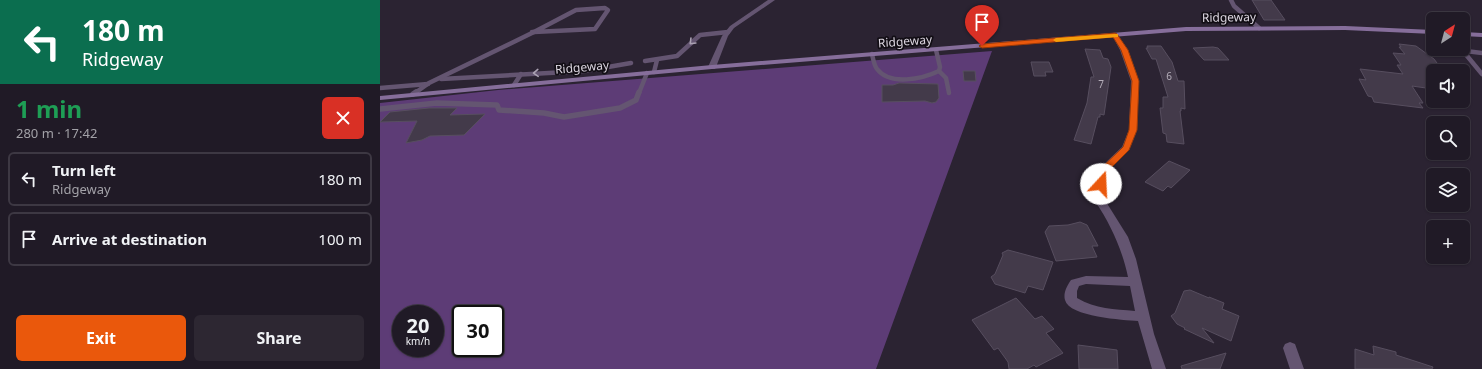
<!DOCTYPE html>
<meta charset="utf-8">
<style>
:root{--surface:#201a26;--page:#2d2732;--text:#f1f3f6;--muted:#a2a1a7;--line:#3d3843;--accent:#ea580c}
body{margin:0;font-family:"Noto Sans",sans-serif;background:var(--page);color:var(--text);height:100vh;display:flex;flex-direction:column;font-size:15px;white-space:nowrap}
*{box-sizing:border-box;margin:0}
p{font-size:13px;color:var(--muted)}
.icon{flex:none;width:22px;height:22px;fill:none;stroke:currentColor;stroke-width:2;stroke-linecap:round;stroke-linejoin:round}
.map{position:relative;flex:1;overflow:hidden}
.drawer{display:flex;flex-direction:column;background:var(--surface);width:380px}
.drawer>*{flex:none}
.banner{background:#0b6e4f;color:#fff;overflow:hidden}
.needle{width:26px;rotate:36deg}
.buttons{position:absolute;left:1046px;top:12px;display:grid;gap:8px}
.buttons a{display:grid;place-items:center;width:44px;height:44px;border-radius:6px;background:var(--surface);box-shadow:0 1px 3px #0004,0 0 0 1px var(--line);font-size:20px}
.speed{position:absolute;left:12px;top:305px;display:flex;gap:8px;font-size:20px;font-weight:700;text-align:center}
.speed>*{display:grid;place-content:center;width:52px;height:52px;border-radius:50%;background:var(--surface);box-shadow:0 1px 3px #0004,0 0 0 1px var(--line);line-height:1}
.speed small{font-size:10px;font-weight:400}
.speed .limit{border:2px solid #111;border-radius:6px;background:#fff;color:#111}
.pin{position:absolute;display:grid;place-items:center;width:34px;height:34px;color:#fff;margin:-41px -17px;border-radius:50% 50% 50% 0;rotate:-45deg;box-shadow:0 0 4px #0007}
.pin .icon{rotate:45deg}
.me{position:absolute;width:44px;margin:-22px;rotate:20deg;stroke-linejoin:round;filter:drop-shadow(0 0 3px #0008)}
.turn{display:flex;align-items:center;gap:14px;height:84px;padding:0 16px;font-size:18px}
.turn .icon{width:52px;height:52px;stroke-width:2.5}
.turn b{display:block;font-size:28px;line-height:34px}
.round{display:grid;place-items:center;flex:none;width:42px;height:42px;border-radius:6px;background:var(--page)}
.head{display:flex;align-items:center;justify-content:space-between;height:68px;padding:0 16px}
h1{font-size:24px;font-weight:700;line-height:30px;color:#1e9e55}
.primary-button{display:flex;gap:8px;margin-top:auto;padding:8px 16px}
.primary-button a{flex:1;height:46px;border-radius:6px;background:var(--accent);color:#fff;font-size:16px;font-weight:700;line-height:46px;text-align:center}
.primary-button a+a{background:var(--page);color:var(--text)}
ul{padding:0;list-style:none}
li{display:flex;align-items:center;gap:12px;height:54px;margin:0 8px 6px;padding:0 8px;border:2px solid var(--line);border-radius:6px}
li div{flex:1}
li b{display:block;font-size:15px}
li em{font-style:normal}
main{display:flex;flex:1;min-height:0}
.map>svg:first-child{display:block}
</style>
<main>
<section class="drawer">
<div class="banner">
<div class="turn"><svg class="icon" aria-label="left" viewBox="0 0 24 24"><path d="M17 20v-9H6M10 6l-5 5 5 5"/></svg><div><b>180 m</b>Ridgeway</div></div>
</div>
<div class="head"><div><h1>1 min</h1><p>280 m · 17:42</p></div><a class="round" style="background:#d93025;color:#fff"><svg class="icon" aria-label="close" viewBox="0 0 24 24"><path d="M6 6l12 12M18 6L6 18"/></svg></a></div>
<ul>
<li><svg class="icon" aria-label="left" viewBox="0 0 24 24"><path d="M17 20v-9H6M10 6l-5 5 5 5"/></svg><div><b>Turn left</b><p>Ridgeway</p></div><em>180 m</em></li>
<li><svg class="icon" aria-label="arrive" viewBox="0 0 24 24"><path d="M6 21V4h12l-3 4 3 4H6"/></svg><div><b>Arrive at destination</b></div><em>100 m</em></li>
</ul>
<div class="primary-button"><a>Exit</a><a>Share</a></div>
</section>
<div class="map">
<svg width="1102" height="369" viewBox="0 0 1102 369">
<rect width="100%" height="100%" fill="#2b2332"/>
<path fill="#5d3c76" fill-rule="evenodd" d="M612 51 496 369H0V103L118 90ZM21 314H55V348H21ZM81 314H115V348H81Z"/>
<g fill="#433a4a" stroke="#574e5f">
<path d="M872 0H891L905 20H884Z"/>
<path d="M1019 44 1036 46 1054 59 1063 71H1053V89L1032 86 1043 103H1039L1043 108 994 102 992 97 988 96 979 79 986 80 980 69 1023 74 1017 65H1021L1013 53 1025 54 1019 47H1021Z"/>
<path d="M767 46H781L792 62 798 81H804L805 109 801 108V111H800L804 144 787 142 786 134 783 133 780 108H783V97H788L776 59H772L766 48H768Z"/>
<path d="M833 47 838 48 849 60H824L813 48Z"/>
<path d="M705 49 720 50 723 58 728 59 731 67 724 115 720 114V117H718L711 144 694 140 707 103 711 77H714Z"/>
<path d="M651 62H669L673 72H665L666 76H654Z"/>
<path d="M583 71H595L596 81H584Z"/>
<path d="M519 83 558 84 559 98 556 102 552 103 545 101 502 102V85H513Z"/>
<path d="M49 108H77L70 115 105 114 84 135 50 136 42 140 26 143 37 121 0 122 10 112Z"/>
<path d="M789 161 810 170 791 188 788 186 783 191 765 182Z"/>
<path d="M700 222 707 225 718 246H712L717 257 676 261 665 232 669 226 688 225Z"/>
<path d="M628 250 673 262 663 290 648 286 645 293 615 284 611 277 615 274 623 255 622 253Z"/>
<path d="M810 290 829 298V297L844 303 842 309 859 316 851 341 822 328 834 343 804 329 805 328 797 324 791 316 795 313 804 291Z"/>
<path d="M636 298 655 319 662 316 674 329 666 333 683 353 656 367 654 365 647 369H629L628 362 618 348 614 350 592 320Z"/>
<path d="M698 345 737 350 738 369H699Z"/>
<path d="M993 346 1016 352V355L1053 367 1052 369H975V349L994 355Z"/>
<path d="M846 353 840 369H802L801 366Z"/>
</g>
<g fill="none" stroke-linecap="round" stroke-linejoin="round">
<g stroke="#645571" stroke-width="4.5">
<path d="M851 0 854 6 879 28"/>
<path d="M225 8 228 10 215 29 154 32 196 10Z"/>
<path d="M152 32H154"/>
<path d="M1070 49 1102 53"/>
<path d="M1083 51 1102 74"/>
<path d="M492 54C493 59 494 65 497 69 510 86 542 79 559 71L560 67 556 50"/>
<path d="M265 61 297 56 320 35 348 32"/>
<path d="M559 71 566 78 569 93"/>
<path d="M274 72 277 60"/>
<path d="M61 79 205 71 251 63"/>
<path d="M134 85 141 74"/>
<path d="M0 88 48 84"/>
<path d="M35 93 49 83 154 32"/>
<path d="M259 93 267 73"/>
</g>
<g stroke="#645571" stroke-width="5.5">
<path d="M33 94 36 92"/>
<path d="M0 109 57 103 117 105 119 110 164 113 184 117 240 108 256 100 259 92"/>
</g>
<g fill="#645571" fill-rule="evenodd">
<path d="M388 0H395L354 28 348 36 336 67 335 69H329L328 67 342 36 350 26Z"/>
<path d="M735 33 737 34 748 50 759 81 757 130 749 150 728 171 723 197 748 237 756 259 774 334 786 369H772L758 321C744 320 689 317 685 300 683 293 687 286 691 280L706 276 748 277C742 249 731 225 715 201 712 197 707 195 704 191L710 172 720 168 742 147 749 130 751 81 740 50 732 35ZM706 284 750 286 755 311C734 309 716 309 697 298V291L699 286Z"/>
<path d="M910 342 915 344 924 369H910L903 348 905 344Z"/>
</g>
<g fill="#866e9b" fill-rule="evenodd">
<path d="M965 26 1053 30V34L965 30 806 31 332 69 0 100V96L332 65 806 27Z"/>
<path d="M1083 32 1102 33V37L1083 36Z"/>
</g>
</g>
<defs><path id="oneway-chevron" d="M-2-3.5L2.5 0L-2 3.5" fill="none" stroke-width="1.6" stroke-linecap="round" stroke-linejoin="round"/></defs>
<g stroke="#aba2b3">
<use href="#oneway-chevron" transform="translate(312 42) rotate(135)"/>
<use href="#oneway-chevron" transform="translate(156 73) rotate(177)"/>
</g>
<path fill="#ea580c" stroke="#983908" d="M735 33 737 34 748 50 759 81 757 130 749 150 728 171 725 184 721 187 716 184 719 170 743 147 749 130 752 81 741 50 733 37 602 48 599 46 602 44Z"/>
<path fill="#f59e0b" d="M735 34H738V37L676 42 673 40 676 38Z"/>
<g text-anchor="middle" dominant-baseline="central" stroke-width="3.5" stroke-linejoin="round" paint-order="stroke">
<g font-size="10" fill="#b5aeba">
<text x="789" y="76">6</text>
<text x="721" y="84">7</text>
</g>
<g font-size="12" fill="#dbd5df" stroke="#120e15">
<text transform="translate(849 17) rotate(-1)">Ridgeway</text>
<text transform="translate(525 41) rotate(-4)">Ridgeway</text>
<text transform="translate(202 67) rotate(-5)">Ridgeway</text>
</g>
</g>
</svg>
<div class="buttons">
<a><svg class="needle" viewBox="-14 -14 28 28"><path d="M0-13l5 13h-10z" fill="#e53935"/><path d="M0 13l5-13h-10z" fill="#a2a1a7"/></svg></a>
<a><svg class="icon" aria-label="sound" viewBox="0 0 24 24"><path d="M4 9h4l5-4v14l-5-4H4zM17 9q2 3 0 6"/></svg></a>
<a><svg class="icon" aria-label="search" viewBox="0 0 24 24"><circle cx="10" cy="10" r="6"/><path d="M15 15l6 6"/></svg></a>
<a><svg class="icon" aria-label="layers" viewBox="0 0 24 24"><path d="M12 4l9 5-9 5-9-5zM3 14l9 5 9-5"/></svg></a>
<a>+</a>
</div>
<div class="speed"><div>20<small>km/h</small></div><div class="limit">30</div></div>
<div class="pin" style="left:602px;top:46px;background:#d93025"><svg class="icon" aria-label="arrive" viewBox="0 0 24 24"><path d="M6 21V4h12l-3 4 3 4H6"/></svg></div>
<svg class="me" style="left:721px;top:184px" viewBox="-20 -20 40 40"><circle r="19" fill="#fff"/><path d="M0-13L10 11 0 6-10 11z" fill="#ea580c"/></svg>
</div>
</main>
